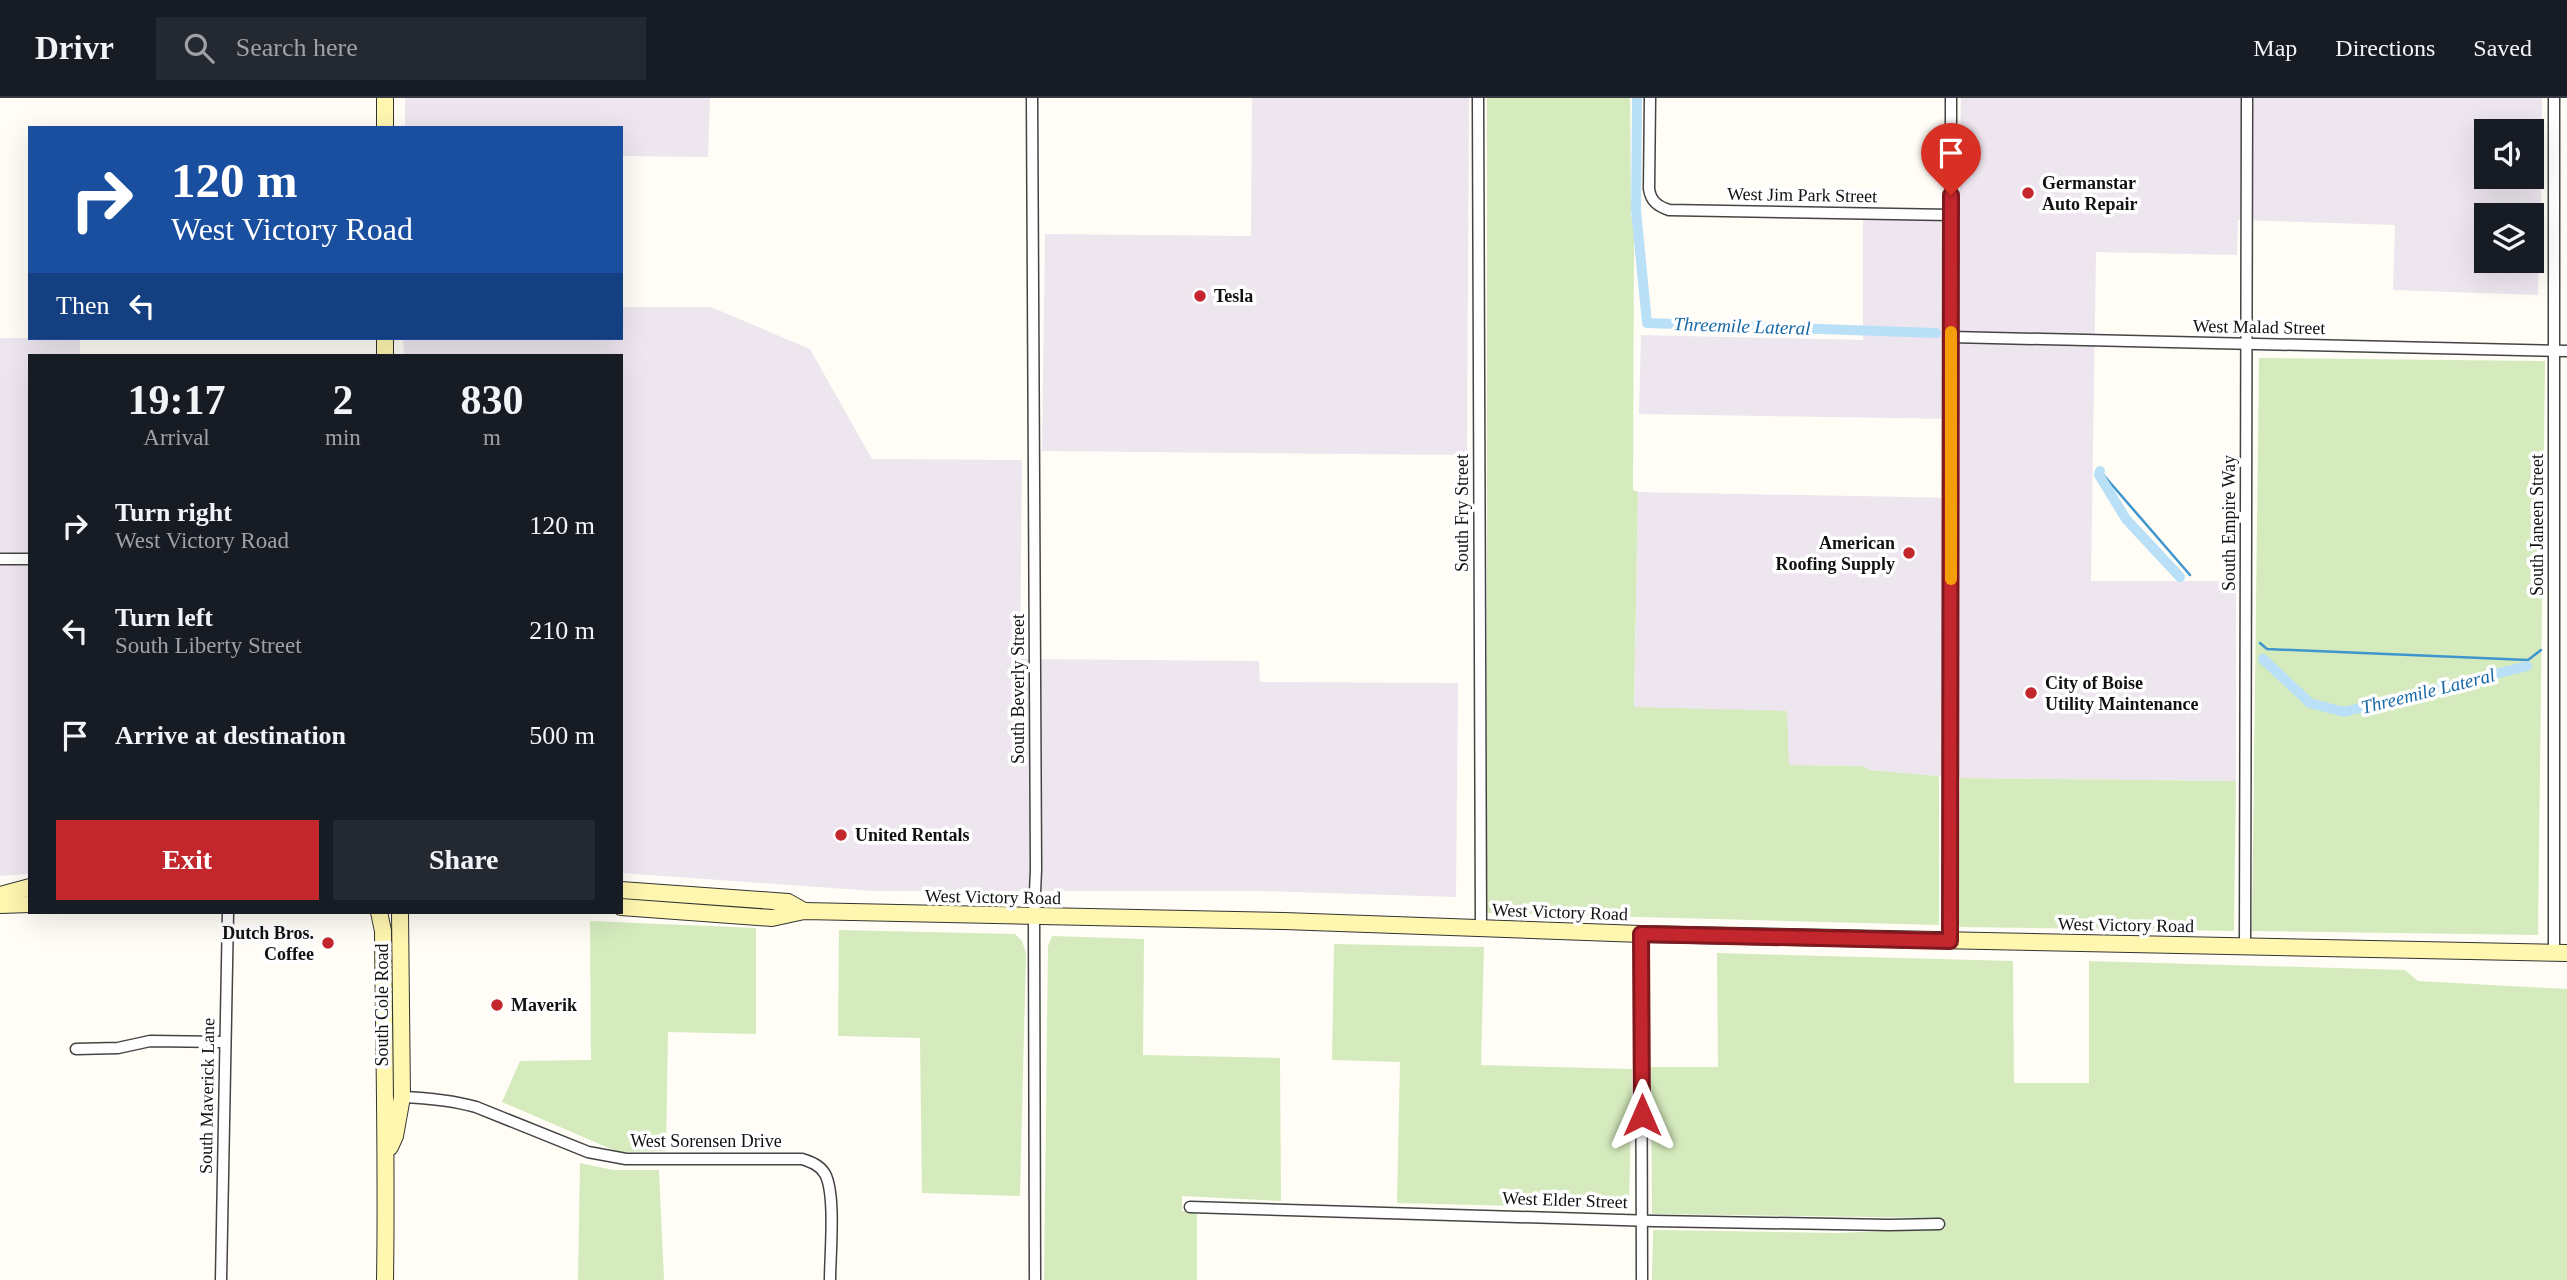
<!DOCTYPE html>
<style>
:root{--surface:#171b24;--page:#242831;--text:#f1f3f6;--muted:#9ea1a6;--line:#363941;--accent:#c4262e}
body{margin:0;font-family:Georgia,serif;background:var(--page);color:var(--text);height:100vh;display:flex;flex-direction:column;font-size:26px;white-space:nowrap}
*{box-sizing:border-box;margin:0}
p{font-size:23px;color:var(--muted)}
.icon{flex:none;width:38px;height:38px;fill:none;stroke:currentColor;stroke-width:2;stroke-linecap:round;stroke-linejoin:round}
.map{position:relative;flex:1;overflow:hidden}
.sheet{position:absolute;left:28px;top:256px;width:595px;height:560px;display:flex;flex-direction:column;background:var(--surface);border-radius:0px;box-shadow:0 7px 28px #0002}
.sheet>*{flex:none}
.guide{position:absolute;left:28px;top:28px;width:595px;height:214px;border-radius:0px;box-shadow:0 7px 28px #0002;background:#1a4fa0;color:#fff;overflow:hidden}
.buttons{position:absolute;left:2474px;top:21px;display:grid;gap:14px}
.buttons a{display:grid;place-items:center;width:70px;height:70px;border-radius:0px;background:var(--surface);box-shadow:0 7px 28px #0002;font-size:35px}
.pin{position:absolute;display:grid;place-items:center;width:60px;height:60px;color:#fff;margin:-72px -30px;border-radius:50% 50% 50% 0;rotate:-45deg;box-shadow:0 0 7px #0007}
.pin .icon{rotate:45deg}
.me{position:absolute;width:77px;margin:-38px;rotate:0deg;stroke-linejoin:round;filter:drop-shadow(0 0 5px #0008)}
.turn{display:flex;align-items:center;gap:24px;height:147px;padding:0 28px;font-size:32px}
.turn .icon{width:91px;height:91px;stroke-width:2.5}
.turn b{display:block;font-size:49px;line-height:60px}
.then{display:flex;align-items:center;height:66px;padding:0 28px;background:#0003;gap:14px;font-size:26px}
.eta{display:flex;justify-content:space-evenly;align-items:center;height:119px;text-align:center}
.eta b{font-size:42px;font-weight:800;line-height:49px}
.action{display:flex;gap:14px;margin-top:auto;padding:14px 28px}
.action a{flex:1;height:80px;border-radius:0px;background:var(--accent);color:#fff;font-size:28px;font-weight:800;line-height:80px;text-align:center}
.action a+a{background:var(--page);color:var(--text)}
ul{padding:0;list-style:none}
li{display:flex;align-items:center;gap:21px;height:105px;padding:0 28px}
li div{flex:1}
li b{display:block;font-size:26px}
li em{font-style:normal}
header{display:flex;align-items:center;gap:42px;box-sizing:border-box;height:98px;padding:0 35px;background:var(--surface);border-bottom:2px solid var(--line)}
header strong{font-size:33px}
nav{display:flex;gap:38px;margin-inline-start:auto;font-size:24px}
.search{width:490px;height:63px;background:var(--page);display:flex;align-items:center;gap:18px;box-sizing:border-box;padding:0 24px;border-radius:0px;color:var(--muted);font-size:26px}
.map>svg:first-child{display:block}
</style>
<header>
<strong>Drivr</strong>
<div class="search"><svg class="icon" aria-label="search" viewBox="0 0 24 24"><circle cx="10" cy="10" r="6"/><path d="M15 15l6 6"/></svg>Search here</div>
<nav><a>Map</a><a>Directions</a><a>Saved</a></nav>
</header>
<div class="map">
<svg width="2567" height="1182" viewBox="0 0 2567 1182">
<rect width="100%" height="100%" fill="#fffdf5"/>
<g fill="#eee6ef" fill-rule="evenodd">
<path d="M405 0H710L708 59 621 58V30H405Z"/>
<path d="M1252 0H1469L1467 357 1042 353 1045 136 1251 138Z"/>
<path d="M1961 0H2542V71L2538 197 2393 192 2395 127 2238 122 2237 157 2096 154 2091 483H2236V683L1960 680 1870 672 1862 668 1788 667 1634 609 1638 394 1959 400 1960 321 1639 316 1641 237 1863 242V121L1959 120ZM2487 33H2532V79H2487ZM2487 117H2532V163H2487Z"/>
<path d="M621 209H711L810 251 872 361 1022 362 1020 561 1259 563 1260 584 1458 585 1456 799 1258 793H874L621 775V257H404L403 240H621Z"/>
<path d="M0 240H80V257H30V776L0 778Z"/>
</g>
<g fill="#d5ebbd">
<path d="M1487 0H1630L1631 117 1634 131 1633 392 1638 394 1634 609 1787 613 1789 667 1862 668 1870 672 1939 678V827L1487 815Z"/>
<path d="M2259 260 2545 263 2538 837 2252 833Z"/>
<path d="M1960 680 2236 683 2234 833 1958 829Z"/>
<path d="M590 823 756 830V936L668 934 666 1053 618 1054 502 1004 520 963 591 962Z"/>
<path d="M839 832 1015 836 1022 843 1026 855 1020 1098 922 1095 920 940 838 938Z"/>
<path d="M1052 838 1144 841 1143 957 1280 960 1281 1103 1182 1098V1113L1197 1114V1182H1044L1048 848Z"/>
<path d="M1334 846 1484 849 1481 967 1632 971 1629 1111 1397 1105 1400 964 1332 962Z"/>
<path d="M1717 855 2013 863 2014 985H2089V863L2405 872 2418 883 2567 891V1182H1652L1653 1132 1836 1135 1945 1131 1943 1120 1652 1116 1651 969H1718Z"/>
<path d="M580 1065 613 1072H659L664 1182H578Z"/>
</g>
<g fill="none" stroke-linecap="round" stroke-linejoin="round">
<g stroke="#3f96cf" stroke-width="2.5">
<path d="M2100 373 2190 477"/>
<path d="M2260 545 2267 551 2528 562 2541 552"/>
</g>
<g stroke="#b9e0f7" stroke-width="10">
<path d="M1637 0 1636 112 1647 225 1936 235"/>
<path d="M2100 373 2099 377 2126 421 2180 479"/>
<path d="M2263 561 2310 605 2344 614 2527 568"/>
</g>
<defs>
<g id="minor">
<path d="M1032 0 1036 771 1034 819 1035 1182"/>
<path d="M1478 0 1481 830"/>
<path d="M1650 0 1649 91C1651 103 1657 108 1669 112L1951 117"/>
<path d="M1951 239 2567 253"/>
<path d="M0 461H30"/>
<path d="M1641 836 1642 1182"/>
<path d="M1950 843 1951 0"/>
<path d="M2245 849 2247 0"/>
<path d="M2554 855V0"/>
<path d="M76 951 118 950 150 943 225 944"/>
<path d="M402 999C428 1000 451 1002 476 1009L588 1054 626 1061H802C811 1064 820 1067 825 1076 836 1096 830 1157 830 1182"/>
<path d="M1190 1109 1654 1123 1889 1127 1939 1126"/>
<path d="M221 1182 228 814"/>
</g>
<g id="secondary">
<path d="M385 0V30"/>
<path d="M385 240V257"/>
<path d="M621 792 788 804 804 813"/>
<path d="M0 797 30 789"/>
<path d="M0 807 30 806"/>
<path d="M621 809 772 820 804 813 1284 823 1641 836 2567 855"/>
<path d="M379 814 383 833C384 949 387 1066 385 1182"/>
<path d="M390 1049 395 1038 402 999 400 814"/>
</g>
</defs>
<use href="#minor" stroke="#444" stroke-width="13"/>
<use href="#secondary" stroke="#333" stroke-width="18"/>
<use href="#minor" stroke="#fff" stroke-width="10"/>
<use href="#secondary" stroke="#fff6b0" stroke-width="16"/>
</g>
<g fill="none" stroke-linecap="round" stroke-linejoin="round">
<defs>
<path id="route" d="M1642 1017 1641 836 1950 843 1951 97"/>
</defs>
<use href="#route" stroke="#7f191e" stroke-width="18"/>
<use href="#route" stroke="#c4262e" stroke-width="12"/>
<path stroke="#f59e0b" stroke-width="12" d="M1951 481V234"/>
</g>
<g fill="#c4262e" stroke="#fff" stroke-width="2.5">
<circle cx="2028" cy="95" r="7"/>
<circle cx="1200" cy="198" r="7"/>
<circle cx="1909" cy="455" r="7"/>
<circle cx="2031" cy="595" r="7"/>
<circle cx="841" cy="737" r="7"/>
<circle cx="328" cy="845" r="7"/>
<circle cx="497" cy="907" r="7"/>
</g>
<g text-anchor="middle" dominant-baseline="central" stroke-width="7" stroke-linejoin="round" paint-order="stroke">
<g font-size="18" font-weight="bold" fill="#111" stroke="#fff" text-anchor="start">
<text x="2042" y="85">Germanstar<tspan x="2042" dy="21">Auto Repair</tspan></text>
<text x="1214" y="198">Tesla</text>
<text x="1895" y="445" text-anchor="end">American<tspan x="1895" dy="21">Roofing Supply</tspan></text>
<text x="2045" y="585">City of Boise<tspan x="2045" dy="21">Utility Maintenance</tspan></text>
<text x="855" y="737">United Rentals</text>
<text x="314" y="835" text-anchor="end">Dutch Bros.<tspan x="314" dy="21">Coffee</tspan></text>
<text x="511" y="907">Maverik</text>
</g>
<g font-size="18" fill="#111" stroke="#fff">
<text transform="translate(1802 97) rotate(1)">West Jim Park Street</text>
<text transform="translate(2259 229) rotate(1)">West Malad Street</text>
<text transform="translate(1462 415) rotate(-90)">South Fry Street</text>
<text transform="translate(2229 425) rotate(-90)">South Empire Way</text>
<text transform="translate(2537 427) rotate(-90)">South Janeen Street</text>
<text transform="translate(1018 591) rotate(-90)">South Beverly Street</text>
<text transform="translate(993 799) rotate(1)">West Victory Road</text>
<text transform="translate(1560 814) rotate(2)">West Victory Road</text>
<text transform="translate(2126 827) rotate(1)">West Victory Road</text>
<text transform="translate(382 907) rotate(-90)">South Cole Road</text>
<text transform="translate(207 998) rotate(-89)">South Maverick Lane</text>
<text x="706" y="1043">West Sorensen Drive</text>
<text transform="translate(1565 1102) rotate(2)">West Elder Street</text>
</g>
<g font-size="19" font-style="italic" fill="#1768a6" stroke="#fff">
<text transform="translate(1742 228) rotate(2)">Threemile Lateral</text>
<text transform="translate(2428 593) rotate(-14)">Threemile Lateral</text>
</g>
</g>
</svg>
<div class="buttons">
<a><svg class="icon" aria-label="sound" viewBox="0 0 24 24"><path d="M4 9h4l5-4v14l-5-4H4zM17 9q2 3 0 6"/></svg></a>
<a><svg class="icon" aria-label="layers" viewBox="0 0 24 24"><path d="M12 4l9 5-9 5-9-5zM3 14l9 5 9-5"/></svg></a>
</div>
<div class="pin" style="left:1951px;top:97px;background:#d93025"><svg class="icon" aria-label="arrive" viewBox="0 0 24 24"><path d="M6 21V4h12l-3 4 3 4H6"/></svg></div>
<svg class="me" style="left:1642px;top:1017px" viewBox="-20 -20 40 40"><path d="M0-17L14 15 0 8-14 15z" fill="#c4262e" stroke="#fff" stroke-width="4"/></svg>
<div class="guide">
<div class="turn"><svg class="icon" aria-label="right" viewBox="0 0 24 24"><path d="M7 20v-9h11M14 6l5 5-5 5"/></svg><div><b>120 m</b>West Victory Road</div></div>
<div class="then">Then<svg class="icon" aria-label="left" viewBox="0 0 24 24"><path d="M17 20v-9H6M10 6l-5 5 5 5"/></svg></div>
</div>
<section class="sheet">
<div class="eta">
<div><b>19:17</b><p>Arrival</p></div>
<div><b>2</b><p>min</p></div>
<div><b>830</b><p>m</p></div>
</div>
<ul>
<li><svg class="icon" aria-label="right" viewBox="0 0 24 24"><path d="M7 20v-9h11M14 6l5 5-5 5"/></svg><div><b>Turn right</b><p>West Victory Road</p></div><em>120 m</em></li>
<li><svg class="icon" aria-label="left" viewBox="0 0 24 24"><path d="M17 20v-9H6M10 6l-5 5 5 5"/></svg><div><b>Turn left</b><p>South Liberty Street</p></div><em>210 m</em></li>
<li><svg class="icon" aria-label="arrive" viewBox="0 0 24 24"><path d="M6 21V4h12l-3 4 3 4H6"/></svg><div><b>Arrive at destination</b></div><em>500 m</em></li>
</ul>
<div class="action"><a>Exit</a><a>Share</a></div>
</section>
</div>
